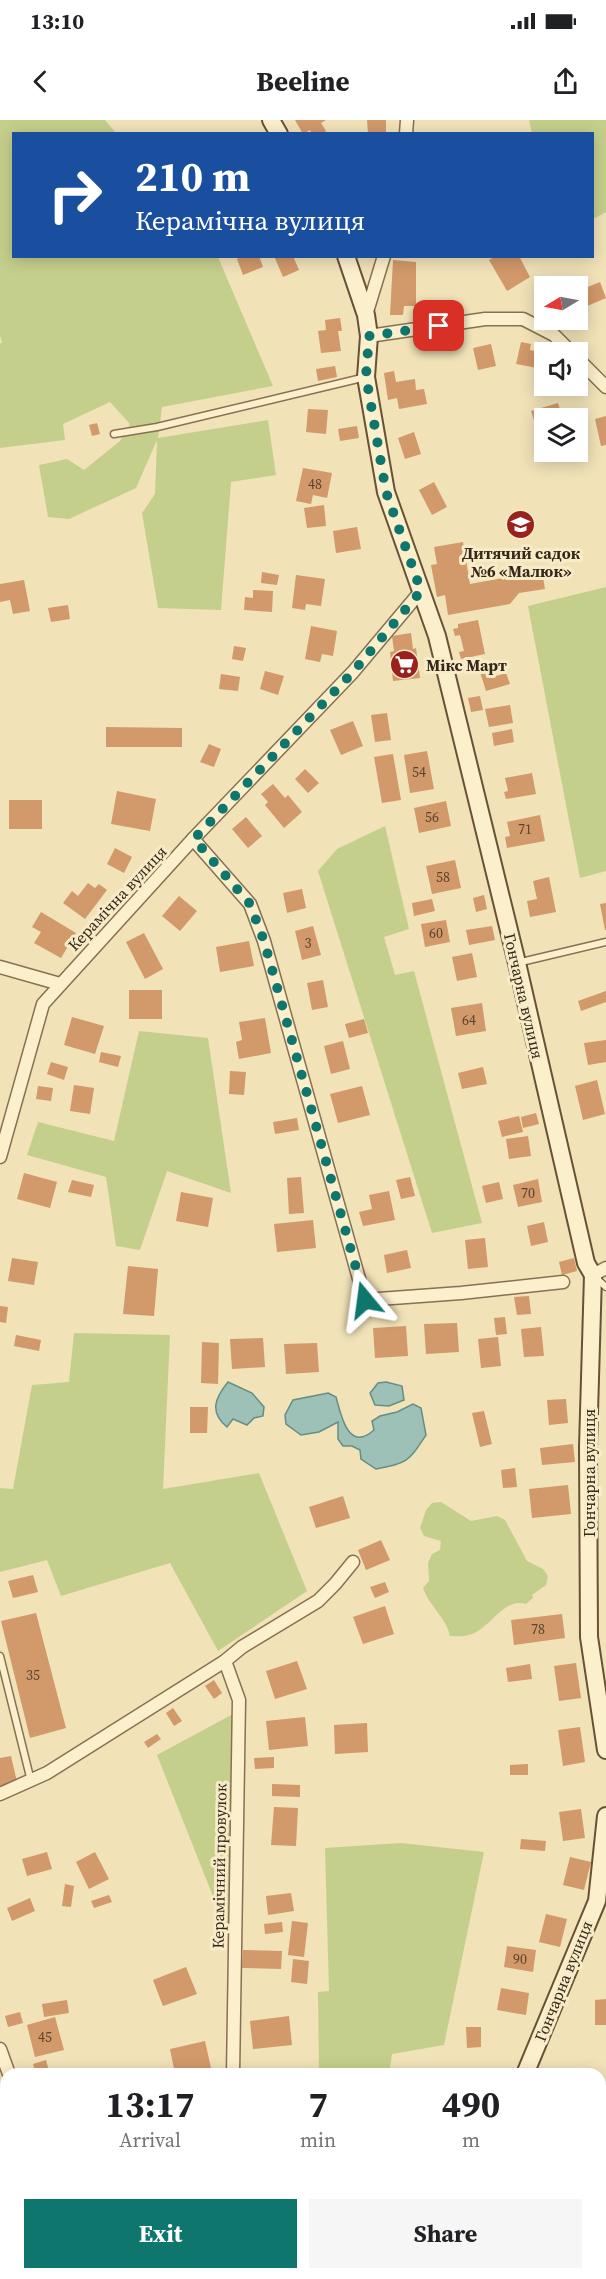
<!DOCTYPE html>
<meta charset="utf-8">
<style>
:root{--surface:#fff;--page:#f6f6f6;--text:#202124;--muted:#757577;--accent:#0f766e}
body{margin:0;font-family:"Source Serif 4",serif;background:var(--page);color:var(--text);height:100vh;display:flex;flex-direction:column;font-size:22px;white-space:nowrap}
*{box-sizing:border-box;margin:0}
p{font-size:20px;color:var(--muted)}
.icon{flex:none;width:33px;height:33px;fill:none;stroke:currentColor;stroke-width:2;stroke-linecap:round;stroke-linejoin:round}
.map{position:relative;flex:1;overflow:hidden}
.side{position:absolute;left:0px;top:1948px;width:606px;height:212px;display:flex;flex-direction:column;background:var(--surface);border-radius:18px 18px 0 0;box-shadow:0 3px 15px #0003}
.side>*{flex:none}
.banner{position:absolute;left:12px;top:12px;width:582px;height:126px;border-radius:0px;box-shadow:0 3px 15px #0003;background:#1a4fa0;color:#fff;overflow:hidden}
.needle{width:39px;rotate:260deg}
.controls{position:absolute;left:534px;top:156px;display:grid;gap:12px}
.controls a{display:grid;place-items:center;width:54px;height:54px;border-radius:0px;background:var(--surface);box-shadow:0 3px 15px #0003;font-size:30px}
.pin{position:absolute;display:grid;place-items:center;width:51px;height:51px;color:#fff;margin:-26px;border-radius:12px;box-shadow:0 3px 9px #0006}
.me{position:absolute;width:66px;margin:-33px;rotate:344deg;stroke-linejoin:round;filter:drop-shadow(0 0 4px #0008)}
.turn{display:flex;align-items:center;gap:21px;height:126px;padding:0 24px;font-size:27px}
.turn .icon{width:78px;height:78px;stroke-width:2.5}
.turn b{display:block;font-size:42px;line-height:51px}
.eta{display:flex;justify-content:space-evenly;align-items:center;height:102px;text-align:center}
.eta b{font-size:36px;font-weight:700;line-height:42px}
.cta{display:flex;gap:12px;margin-top:auto;padding:12px 24px}
.cta a{flex:1;height:69px;border-radius:0px;background:var(--accent);color:#fff;font-size:24px;font-weight:700;line-height:69px;text-align:center}
.cta a+a{background:var(--page);color:var(--text)}
.status{display:flex;justify-content:space-between;align-items:center;height:42px;padding:0 30px;background:var(--surface);direction:ltr}
.status svg{height:16px;fill:currentColor}
header{display:flex;justify-content:space-between;align-items:center;height:78px;padding:0 24px;background:var(--surface);font-size:27px;font-weight:700}
.map>svg:first-child{display:block}
</style>
<div class="status"><b>13:10</b><svg viewBox="0 0 49 12"><path d="M0 12V9h3v3zM5 12V6h3v6zM10 12V3h3v9zM15 12V0h3v12zM26 1h20v11H26zM47 4h2v5h-2z"/></svg></div>
<header><svg class="icon" aria-label="back" viewBox="0 0 24 24"><path d="M15 5l-7 7 7 7"/></svg>Beeline<svg class="icon" aria-label="share" viewBox="0 0 24 24"><path d="M12 15V3M7 8l5-5 5 5M5 13v7h14v-7"/></svg></header>
<div class="map">
<svg width="606" height="2159" viewBox="0 0 606 2159">
<rect width="100%" height="100%" fill="#f1e2b8"/>
<g fill="#c5cf8c">
<path d="M0 0H105L116 13 14 14V136L218 137 273 266 162 287 158 318 268 300 276 355 231 362 221 490 158 488 142 393 155 374 157 320 136 368 69 399 48 397 39 345 67 339 84 350 120 321 130 304 110 282 63 304 65 320 0 328V224L2 222 0 216Z"/>
<path d="M529 0H606V92L593 99 592 14 532 13Z"/>
<path d="M606 467V751L580 758 528 486Z"/>
<path d="M385 706 409 809 384 817 395 855 414 851 482 1103 432 1113 318 751 337 729Z"/>
<path d="M139 911 208 918 231 1073 167 1051 140 1130 116 1126 106 1057 27 1035 38 1002 114 1021Z"/>
<path d="M74 1213 170 1215 163 1369 259 1353 307 1471 218 1531 170 1443 61 1476 47 1440 0 1452V1368L13 1369 32 1265 69 1262Z"/>
<path d="M441 1382 471 1401 497 1396 505 1400 527 1441 543 1449 548 1456 546 1465 532 1475 533 1478 526 1484C503 1477 491 1509 469 1515 463 1517 456 1516 450 1516 446 1497 429 1486 423 1468L429 1461 428 1443 432 1434 440 1430 441 1421 424 1416 420 1408 426 1390 432 1383Z"/>
<path d="M233 1594 228 1806 218 1789 157 1635Z"/>
<path d="M401 1723 484 1732 444 1925 392 1934 389 1954H319L318 1872 329 1871 325 1728Z"/>
</g>
<g fill="#9dc0b7" stroke="#658e85" stroke-width="1.5">
<path d="M228 1262 252 1273 264 1287 263 1296 254 1298 247 1305 233 1299 227 1307C209 1292 215 1278 228 1262Z"/>
<path d="M386 1262 402 1266 404 1280 389 1286 375 1285 370 1273 378 1263Z"/>
<path d="M328 1273 336 1277C341 1295 348 1333 374 1310L372 1301 380 1296 397 1292 413 1284 421 1288 426 1315C408 1342 408 1343 376 1349L361 1339 360 1330 352 1326H343L338 1319V1302L319 1312 301 1315 286 1304 285 1295 293 1280Z"/>
</g>
<g fill="#d2996a">
<path d="M295 0H326L321 3 326 11 322 14H312L310 10 303 14Z"/>
<path d="M367 0H386V14H368Z"/>
<path d="M243 136H259L263 147 243 155 237 139Z"/>
<path d="M274 136H293L299 150 283 157Z"/>
<path d="M496 136H519L530 157 507 171 489 140Z"/>
<path d="M393 140 416 142V186H404L403 195H390Z"/>
<path d="M600 162 606 178 585 187 578 171Z"/>
<path d="M340 198 342 211H338L341 231 321 233 318 211 326 210 325 200Z"/>
<path d="M521 222 531 224 530 230 544 233 543 249 516 244Z"/>
<path d="M491 224 496 246 478 250 473 228Z"/>
<path d="M335 246 337 257 318 261 316 249Z"/>
<path d="M394 251 396 262 415 259 416 270 424 269 427 284 399 289 397 278 388 280 384 253Z"/>
<path d="M579 259 581 271 564 275 563 266H578Z"/>
<path d="M558 283 563 298H544V311L538 313 531 291Z"/>
<path d="M308 289 328 290 326 314 306 312Z"/>
<path d="M606 296V325L601 326 595 299Z"/>
<path d="M97 303 100 314 92 316 89 305Z"/>
<path d="M357 306 359 318 340 321 338 309Z"/>
<path d="M414 312 421 334 405 339 398 318Z"/>
<path d="M303 348 332 353 327 378 313 375 311 384 296 381Z"/>
<path d="M434 362 447 387 432 395 419 370Z"/>
<path d="M324 385 326 406 307 408 304 388Z"/>
<path d="M357 407 361 429 336 433 333 411Z"/>
<path d="M463 422 470 464 542 451 545 469 519 473 510 484 448 495 445 475 437 477 431 445 437 444 434 427Z"/>
<path d="M262 452 279 455 277 465 261 463Z"/>
<path d="M296 455 325 459 321 486 306 484 305 490 292 488Z"/>
<path d="M24 460 30 491 13 494 10 480 0 482V464Z"/>
<path d="M253 470 273 471 272 492 244 490 245 477 253 478Z"/>
<path d="M68 485 70 499 51 502 48 488Z"/>
<path d="M478 500 485 534 461 539 459 532 464 531 460 515 455 516 453 509 458 508V504Z"/>
<path d="M311 506 337 511 333 536 322 534 320 542 305 539Z"/>
<path d="M411 513 413 529 416 528 420 558 393 561 390 532 394 531 392 516Z"/>
<path d="M234 526 246 528 243 541 232 539Z"/>
<path d="M493 545 496 556 506 553 510 564 486 571 479 549Z"/>
<path d="M265 551 284 556 278 575 260 569Z"/>
<path d="M221 554 240 557 238 571 219 569Z"/>
<path d="M480 576 483 590 471 592 468 578Z"/>
<path d="M510 585 513 603 489 607 485 589Z"/>
<path d="M387 593 391 620 375 622 371 595Z"/>
<path d="M353 601 363 626 341 635 330 610Z"/>
<path d="M106 607 182 608V627H106Z"/>
<path d="M512 609 514 622 494 626 492 613Z"/>
<path d="M209 624 221 629 214 647 200 642Z"/>
<path d="M427 631 434 669 410 673 404 635Z"/>
<path d="M393 634 401 680 382 683 374 637Z"/>
<path d="M305 649 319 663 308 673 295 659Z"/>
<path d="M532 653 536 674 506 679 504 672 508 671 505 658Z"/>
<path d="M273 664 285 678 288 675 302 692 284 708 265 685 268 682 261 674Z"/>
<path d="M117 671 156 679 150 711 111 704Z"/>
<rect x="9" y="680" width="33" height="29"/>
<path d="M446 681 451 706 419 713 414 688Z"/>
<path d="M540 695 545 721 507 728 505 717 510 716 507 702Z"/>
<path d="M246 697 262 716 248 728 232 709Z"/>
<path d="M115 728 132 737 124 753 107 744Z"/>
<path d="M455 740 461 768 432 774 426 746Z"/>
<path d="M549 757 556 792 530 797 527 781 537 779 533 761Z"/>
<path d="M88 763 95 768 99 764 107 770 85 799 63 783 72 771 78 776Z"/>
<path d="M302 769 306 788 287 793 283 773Z"/>
<path d="M484 775 487 789 476 792 473 778Z"/>
<path d="M179 776 197 791 180 811 162 796Z"/>
<path d="M432 779 435 791 414 796 412 783Z"/>
<path d="M606 783V810H605L600 784Z"/>
<path d="M41 792 76 813 61 838 34 823 41 812 32 807Z"/>
<path d="M446 800 450 822 425 827 421 804Z"/>
<path d="M313 806 321 835 302 840 295 811Z"/>
<path d="M492 806 495 820 469 825 466 810Z"/>
<path d="M144 813 163 849 145 859 126 822Z"/>
<path d="M249 821 254 846 220 852 216 827Z"/>
<path d="M472 833 477 857 457 861 452 837Z"/>
<path d="M323 860 328 887 312 890 307 863Z"/>
<rect x="129" y="870" width="33" height="29"/>
<path d="M606 871V882L581 891 578 881Z"/>
<path d="M482 883 486 911 456 916 451 888Z"/>
<path d="M72 897 104 906 95 934 64 925Z"/>
<path d="M265 898 271 933 239 939 236 922 242 920 239 902Z"/>
<path d="M364 899 368 913 349 918 345 904Z"/>
<path d="M606 920V942L588 945 584 923Z"/>
<path d="M343 921 350 949 331 954 324 926Z"/>
<path d="M101 932 121 936 118 947 99 942Z"/>
<path d="M51 942 68 947 64 960 47 954Z"/>
<path d="M483 947 487 964 462 969 458 953Z"/>
<path d="M230 951 246 952 244 975 229 974Z"/>
<path d="M597 960 605 994 583 1000 575 966Z"/>
<path d="M74 965 94 968 90 994 70 991Z"/>
<path d="M38 966 53 968 51 981 36 979Z"/>
<path d="M362 966 370 995 338 1003 330 974Z"/>
<path d="M536 993 539 1004 523 1008 521 997Z"/>
<path d="M519 996 523 1012 502 1017 498 1001Z"/>
<path d="M297 998 299 1010 275 1014 273 1002Z"/>
<path d="M528 1016 531 1036 509 1039 506 1019Z"/>
<path d="M24 1053 57 1062 50 1088 17 1079Z"/>
<path d="M301 1057 304 1093 289 1094 287 1058Z"/>
<path d="M410 1057 415 1076 401 1079 396 1060Z"/>
<path d="M538 1059 542 1082 518 1087 513 1065Z"/>
<path d="M72 1060 94 1065 91 1077 68 1072Z"/>
<path d="M499 1062 503 1079 486 1083 482 1066Z"/>
<path d="M389 1071 395 1100 363 1106 359 1092 372 1089 369 1075Z"/>
<path d="M181 1072 213 1078 208 1107 176 1101Z"/>
<path d="M313 1100 316 1128 277 1132 274 1104Z"/>
<path d="M544 1102 548 1122 531 1126 527 1106Z"/>
<path d="M485 1118 488 1147 468 1149 465 1120Z"/>
<path d="M407 1130 411 1148 387 1153 384 1135Z"/>
<path d="M12 1138 38 1142 34 1165 8 1161Z"/>
<path d="M574 1138 577 1151 562 1155 559 1142Z"/>
<path d="M128 1146 158 1149 154 1196 123 1194Z"/>
<path d="M529 1176 531 1194 517 1195 514 1177Z"/>
<path d="M0 1186 8 1187 6 1203 0 1202Z"/>
<path d="M505 1197 507 1214 496 1215 494 1198Z"/>
<path d="M457 1203 459 1232 426 1234 424 1204Z"/>
<path d="M406 1206 408 1236 375 1238 373 1208Z"/>
<path d="M541 1207 544 1236 524 1237 521 1209Z"/>
<path d="M16 1215 41 1220 39 1231 14 1226Z"/>
<path d="M498 1217 501 1246 481 1248 478 1219Z"/>
<path d="M263 1218 265 1247 232 1249 230 1219Z"/>
<path d="M202 1222 219 1223 218 1264 201 1263Z"/>
<path d="M317 1223 319 1252 286 1254 284 1224Z"/>
<path d="M566 1279 568 1303 549 1305 547 1280Z"/>
<path d="M190 1287H208L207 1313H190Z"/>
<path d="M484 1291 492 1324 480 1327 472 1293Z"/>
<path d="M573 1324 575 1342 542 1345 540 1328Z"/>
<path d="M515 1348 517 1367 503 1368 501 1350Z"/>
<path d="M568 1365 571 1394 532 1398 529 1369Z"/>
<path d="M343 1376 350 1398 316 1408 309 1387Z"/>
<path d="M381 1420 390 1440 366 1450 358 1430Z"/>
<path d="M33 1455 38 1472 13 1478 8 1461Z"/>
<path d="M385 1462 389 1472 375 1478 370 1467Z"/>
<path d="M385 1486 394 1514 363 1524 353 1497Z"/>
<path d="M36 1493 66 1608 30 1618 1 1501Z"/>
<path d="M562 1494 565 1518 514 1525 511 1500Z"/>
<path d="M297 1541 307 1569 275 1579 266 1551Z"/>
<path d="M576 1543 581 1578 559 1581 554 1546Z"/>
<path d="M530 1544 532 1559 508 1562 506 1548Z"/>
<path d="M214 1560 222 1573 214 1579 205 1566Z"/>
<path d="M173 1588 182 1601 174 1606 166 1593Z"/>
<path d="M305 1597 308 1626 269 1630 266 1601Z"/>
<path d="M367 1603 368 1632 335 1634 334 1605Z"/>
<path d="M580 1607 585 1642 563 1646 558 1610Z"/>
<path d="M157 1614 161 1619 148 1628 144 1622Z"/>
<path d="M11 1636 17 1662 0 1666V1638Z"/>
<path d="M274 1637V1648L255 1649 254 1638Z"/>
<path d="M528 1644V1655H510V1645Z"/>
<path d="M272 1664 300 1665V1677L272 1676Z"/>
<path d="M274 1687 298 1688 296 1726 271 1725Z"/>
<path d="M581 1689 585 1718 563 1721 559 1692Z"/>
<path d="M521 1719 546 1721 545 1731 520 1729Z"/>
<path d="M47 1732 52 1749 27 1756 22 1739Z"/>
<path d="M95 1732 109 1759 89 1769 76 1742Z"/>
<path d="M570 1737 591 1742 584 1770 563 1765Z"/>
<path d="M65 1764 74 1766 71 1787 62 1786Z"/>
<path d="M291 1773 294 1791 268 1795 266 1776Z"/>
<path d="M109 1775 112 1782 94 1788 91 1781Z"/>
<path d="M30 1778 35 1791 12 1801 7 1788Z"/>
<path d="M546 1794 567 1799 560 1827 539 1822Z"/>
<path d="M292 1801 308 1803 304 1837 288 1835Z"/>
<path d="M282 1802 283 1812 265 1814 264 1804Z"/>
<path d="M507 1826 536 1830 533 1852 504 1847Z"/>
<path d="M243 1830 282 1831 281 1849 242 1848Z"/>
<path d="M293 1839 309 1841 307 1864 291 1862Z"/>
<path d="M186 1847 197 1874 163 1886 153 1860Z"/>
<path d="M501 1868 529 1873 526 1895 497 1890Z"/>
<path d="M606 1879V1905H595V1880Z"/>
<path d="M67 1880 69 1893 44 1897 42 1884Z"/>
<path d="M20 1892 23 1903 8 1907 5 1896Z"/>
<path d="M289 1896 292 1925 253 1929 250 1901Z"/>
<path d="M55 1897 64 1930 35 1937 27 1905Z"/>
<path d="M466 1907H481V1927L467 1928Z"/>
<path d="M205 1921 211 1948 175 1954 170 1929Z"/>
<path d="M46 1940 49 1951 36 1954 33 1944Z"/>
<rect x="442" y="1948" width="18" height="6"/>
<path d="M6 2111V2142L0 2143V2113Z"/>
<path d="M89 2154H116L117 2159H90Z"/>
<path d="M507 2154H526L525 2159 507 2158Z"/>
</g>
<g fill="none" stroke-linecap="round" stroke-linejoin="round">
<defs>
<g id="lane">
<path d="M114 314 157 307 366 257"/>
<path d="M517 843 606 822"/>
<path d="M596 1158 606 1167"/>
<path d="M0 1536 31 1661"/>
</g>
<g id="street">
<path d="M406 14 407 0"/>
<path d="M366 195 384 136"/>
<path d="M369 216 485 199H523L554 215 571 232"/>
<path d="M578 239 606 267"/>
<path d="M193 719 250 784 264 821 365 1180 461 1173 563 1162"/>
<path d="M0 847 60 864"/>
<path d="M0 1037 43 884 193 719 353 552 421 471"/>
<path d="M593 1155 606 1148"/>
<path d="M225 1541 239 1580 233 1954"/>
<path d="M0 1674 47 1653 225 1541 242 1527 318 1481 335 1464 353 1442"/>
<path d="M0 1929 9 1954"/>
<path d="M600 2147H606"/>
<path d="M52 2159 57 2158"/>
<path d="M413 2159 431 2154"/>
</g>
<g id="secondary">
<path d="M271 0 279 14"/>
<path d="M346 136 366 195 369 216 366 257 386 372 437 516 517 843 586 1143 593 1155 588 1327 589 1517 606 1630"/>
<path d="M525 1954 597 1781 606 1696"/>
<path d="M474 2159 475 2154"/>
</g>
</defs>
<use href="#lane" stroke="#887052" stroke-width="9"/>
<use href="#street" stroke="#887052" stroke-width="15"/>
<use href="#secondary" stroke="#695136" stroke-width="20"/>
<use href="#lane" stroke="#fcefcb" stroke-width="6"/>
<use href="#street" stroke="#fcefcb" stroke-width="12"/>
<use href="#secondary" stroke="#fcefcb" stroke-width="16"/>
</g>
<g fill="none" stroke-linecap="round" stroke-linejoin="round">
<path stroke="#0f766e" stroke-width="10" stroke-dasharray="0 18" d="M365 1180 264 821 250 784 194 719 353 552 421 471 386 372 366 256 369 216 439 206"/>
</g>
<defs>
<symbol id="school-disc" viewBox="-11 -11 22 22"><circle r="9.5" fill="#9b211e" stroke="#f8ecc8"/><path d="M0-5L7-2L0 1L-7-2ZM-4 1L0 2.5L4 1V4Q0 6-4 4Z" fill="#fff"/></symbol>
<symbol id="supermarket-disc" viewBox="-11 -11 22 22"><circle r="9.5" fill="#9b211e" stroke="#f8ecc8"/><path d="M-6-5.5h2.5l.6 2H6L4.5 2H-2.5L-4.4-4H-6ZM-1.5 3.2a1.3 1.3 0 1 0 .1 0ZM3 3.2a1.3 1.3 0 1 0 .1 0Z" fill="#fff"/></symbol>
</defs>
<g fill-rule="evenodd">
<use href="#school-disc" x="504" y="388" width="33" height="33"/>
<use href="#supermarket-disc" x="388" y="528" width="33" height="33"/>
</g>
<g text-anchor="middle" dominant-baseline="central" stroke-width="6" stroke-linejoin="round" paint-order="stroke">
<g font-size="14" fill="#5c442d">
<text x="315" y="364">48</text>
<text x="419" y="652">54</text>
<text x="432" y="697">56</text>
<text x="525" y="709">71</text>
<text x="443" y="757">58</text>
<text x="436" y="813">60</text>
<text x="308" y="823">3</text>
<text x="469" y="900">64</text>
<text x="528" y="1073">70</text>
<text x="538" y="1509">78</text>
<text x="33" y="1555">35</text>
<text x="520" y="1839">90</text>
<text x="45" y="1917">45</text>
</g>
<g font-size="16" font-weight="bold" fill="#352719" stroke="#f8ecc8">
<text x="521" y="433">Дитячий садок<tspan x="521" dy="18">№6 «Малюк»</tspan></text>
<text x="426" y="545" text-anchor="start">Мікс Март</text>
</g>
<g font-size="16" fill="#352719" stroke="#f8ecc8">
<text transform="translate(117 778) rotate(-47)">Керамічна вулиця</text>
<text transform="translate(524 876) rotate(77)">Гончарна вулиця</text>
<text transform="translate(589 1353) rotate(-90)">Гончарна вулиця</text>
<text transform="translate(219 1746) rotate(-89)">Керамічний провулок</text>
<text transform="translate(563 1861) rotate(-68)">Гончарна вулиця</text>
</g>
</g>
</svg>
<div class="controls">
<a><svg class="needle" viewBox="-14 -14 28 28"><path d="M0-13l5 13h-10z" fill="#e53935"/><path d="M0 13l5-13h-10z" fill="#757577"/></svg></a>
<a><svg class="icon" aria-label="sound" viewBox="0 0 24 24"><path d="M4 9h4l5-4v14l-5-4H4zM17 9q2 3 0 6"/></svg></a>
<a><svg class="icon" aria-label="layers" viewBox="0 0 24 24"><path d="M12 4l9 5-9 5-9-5zM3 14l9 5 9-5"/></svg></a>
</div>
<div class="pin" style="left:439px;top:206px;background:#d93025"><svg class="icon" aria-label="arrive" viewBox="0 0 24 24"><path d="M6 21V4h12l-3 4 3 4H6"/></svg></div>
<svg class="me" style="left:365px;top:1180px" viewBox="-20 -20 40 40"><path d="M0-17L14 15 0 8-14 15z" fill="#0f766e" stroke="#fff" stroke-width="4"/></svg>
<div class="banner">
<div class="turn"><svg class="icon" aria-label="right" viewBox="0 0 24 24"><path d="M7 20v-9h11M14 6l5 5-5 5"/></svg><div><b>210 m</b>Керамічна вулиця</div></div>
</div>
<section class="side">
<div class="eta">
<div><b>13:17</b><p>Arrival</p></div>
<div><b>7</b><p>min</p></div>
<div><b>490</b><p>m</p></div>
</div>
<div class="cta"><a>Exit</a><a>Share</a></div>
</section>
</div>
